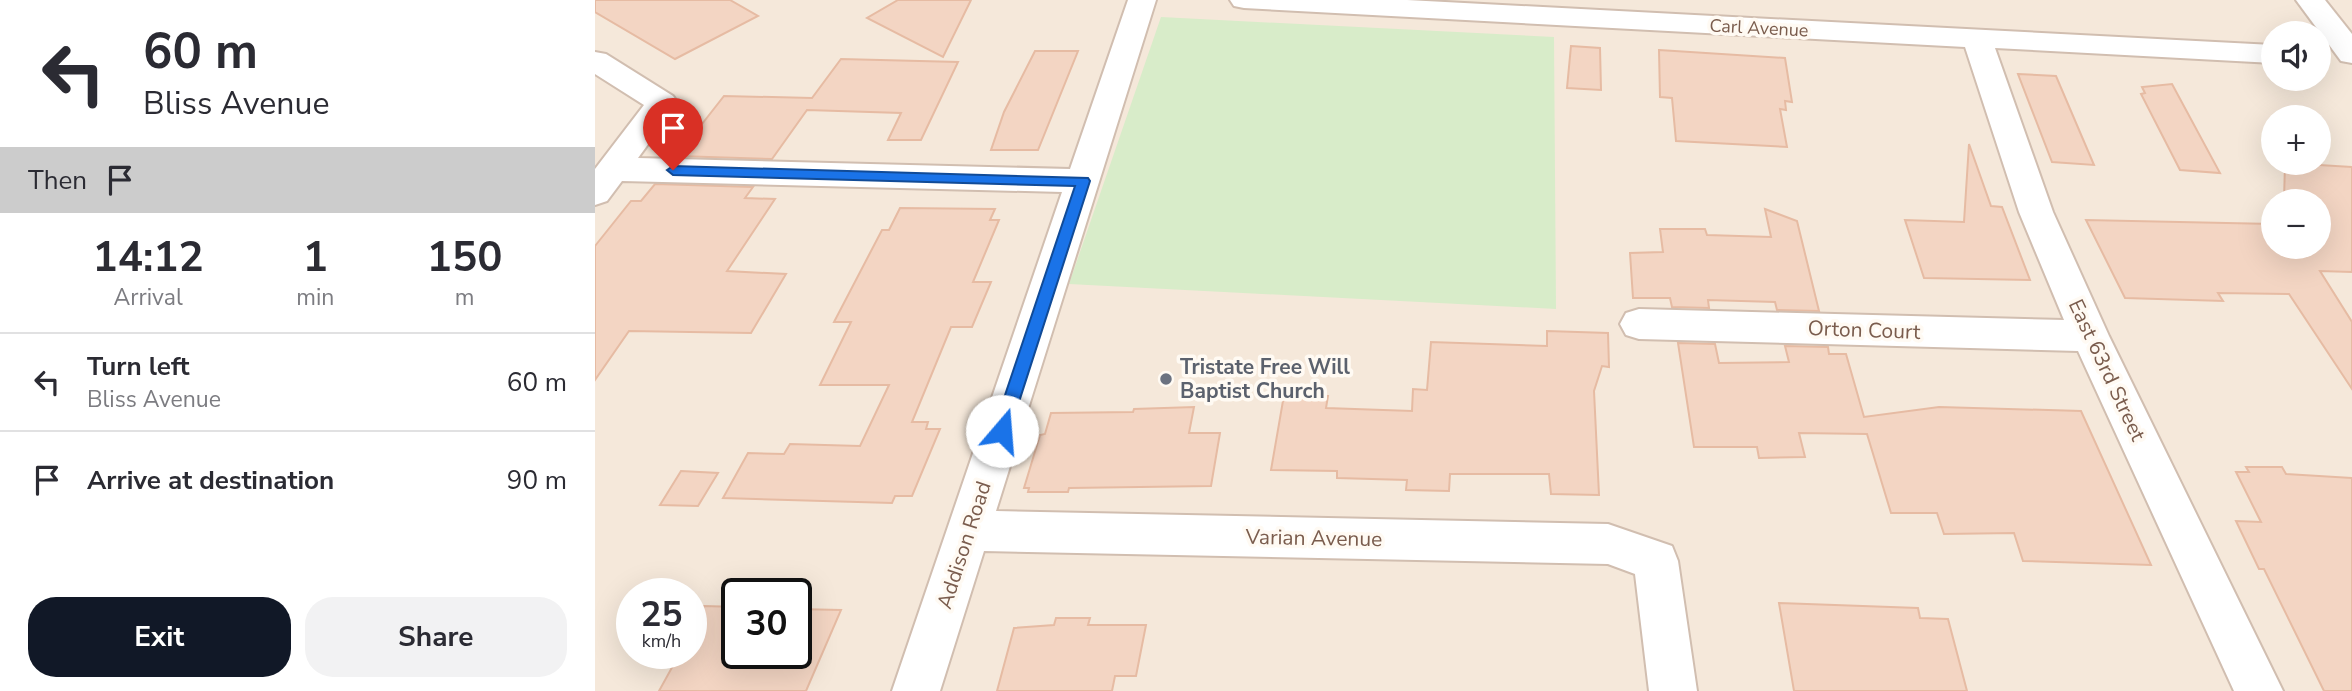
<!DOCTYPE html>
<meta charset="utf-8">
<style>
:root{--surface:#fff;--page:#f2f2f3;--text:#2b2b33;--muted:#7c7c81;--line:#e1e1e2;--accent:#111827}
body{margin:0;font-family:"Nunito Sans",sans-serif;background:var(--page);color:var(--text);height:100vh;display:flex;flex-direction:column;font-size:26px;white-space:nowrap}
*{box-sizing:border-box;margin:0}
p{font-size:23px;color:var(--muted)}
.icon{flex:none;width:38px;height:38px;fill:none;stroke:currentColor;stroke-width:2;stroke-linecap:round;stroke-linejoin:round}
.map{position:relative;flex:1;overflow:hidden}
.details{display:flex;flex-direction:column;background:var(--surface);width:595px}
.details>*{flex:none}
.top-card{background:#fff;color:var(--text);overflow:hidden}
.tools{position:absolute;left:1666px;top:21px;display:grid;gap:14px}
.tools a{display:grid;place-items:center;width:70px;height:70px;border-radius:50%;background:var(--surface);box-shadow:0 7px 28px #0002;font-size:35px}
.speed{position:absolute;left:21px;top:578px;display:flex;gap:14px;font-size:35px;font-weight:700;text-align:center}
.speed>*{display:grid;place-content:center;width:91px;height:91px;border-radius:50%;background:var(--surface);box-shadow:0 7px 28px #0002;line-height:1}
.speed small{font-size:18px;font-weight:400}
.speed .limit{border:4px solid #111;border-radius:10px;background:#fff;color:#111}
.pin{position:absolute;display:grid;place-items:center;width:60px;height:60px;color:#fff;margin:-72px -30px;border-radius:50% 50% 50% 0;rotate:-45deg;box-shadow:0 0 7px #0007}
.pin .icon{rotate:45deg}
.me{position:absolute;width:77px;margin:-38px;rotate:18deg;stroke-linejoin:round;filter:drop-shadow(0 0 5px #0008)}
.turn{display:flex;align-items:center;gap:24px;height:147px;padding:0 28px;font-size:32px}
.turn .icon{width:91px;height:91px;stroke-width:2.5}
.turn b{display:block;font-size:49px;line-height:60px}
.then{display:flex;align-items:center;height:66px;padding:0 28px;background:#0003;gap:14px;font-size:26px}
.eta{display:flex;justify-content:space-evenly;align-items:center;height:119px;text-align:center}
.eta b{font-size:42px;font-weight:700;line-height:49px}
.button{display:flex;gap:14px;margin-top:auto;padding:14px 28px}
.button a{flex:1;height:80px;border-radius:28px;background:var(--accent);color:#fff;font-size:28px;font-weight:700;line-height:80px;text-align:center}
.button a+a{background:var(--page);color:var(--text)}
ul{padding:0;list-style:none}
li{display:flex;align-items:center;gap:21px;height:98px;padding:0 28px;border-top:2px solid var(--line)}
li div{flex:1}
li b{display:block;font-size:26px}
li em{font-style:normal}
main{display:flex;flex:1;min-height:0}
.map>svg:first-child{display:block}
</style>
<main>
<section class="details">
<div class="top-card">
<div class="turn"><svg class="icon" aria-label="left" viewBox="0 0 24 24"><path d="M17 20v-9H6M10 6l-5 5 5 5"/></svg><div><b>60 m</b>Bliss Avenue</div></div>
<div class="then">Then<svg class="icon" aria-label="arrive" viewBox="0 0 24 24"><path d="M6 21V4h12l-3 4 3 4H6"/></svg></div>
</div>
<div class="eta">
<div><b>14:12</b><p>Arrival</p></div>
<div><b>1</b><p>min</p></div>
<div><b>150</b><p>m</p></div>
</div>
<ul>
<li><svg class="icon" aria-label="left" viewBox="0 0 24 24"><path d="M17 20v-9H6M10 6l-5 5 5 5"/></svg><div><b>Turn left</b><p>Bliss Avenue</p></div><em>60 m</em></li>
<li><svg class="icon" aria-label="arrive" viewBox="0 0 24 24"><path d="M6 21V4h12l-3 4 3 4H6"/></svg><div><b>Arrive at destination</b></div><em>90 m</em></li>
</ul>
<div class="button"><a>Exit</a><a>Share</a></div>
</section>
<div class="map">
<svg width="1757" height="691" viewBox="0 0 1757 691">
<rect width="100%" height="100%" fill="#fdf6ec"/>
<path fill="#f5e8da" fill-rule="evenodd" d="M0 0H1757V691H0ZM1678 33H1724V79H1678ZM1678 117H1724V163H1678ZM1678 201H1724V247H1678ZM37 593H96V653H37ZM142 593H201V653H142Z"/>
<path fill="#d8ecc9" d="M566 17 959 37 961 309 474 284Z"/>
<g fill="#f3d5c3" stroke="#e6bba3" stroke-width="2">
<path d="M0 0H135L163 16 80 59 0 12Z"/>
<path d="M303 0H376L348 57 272 18Z"/>
<path d="M976 46 1005 48 1006 90 972 88Z"/>
<path d="M1064 50 1190 58 1197 102 1190 101 1191 110 1185 109 1192 147 1081 141 1077 98 1065 97Z"/>
<path d="M440 51H483L443 150H396L409 112Z"/>
<path d="M246 59 363 62 326 140H293L306 113 212 110 177 159 82 156 129 96 217 98Z"/>
<path d="M1423 74 1461 76 1499 165 1457 162Z"/>
<path d="M1577 84 1625 173 1585 170 1546 94 1550 93 1547 87Z"/>
<path d="M1374 144 1396 206 1407 207 1435 280 1329 278 1310 220 1369 222Z"/>
<path d="M1690 163 1757 167V272L1725 271 1757 322V389L1694 294 1623 293 1628 301 1530 298 1491 220 1678 224V247H1724V201H1689Z"/>
<path d="M60 184 158 187 150 198 180 199 132 271 191 274 156 333 34 331 0 380V246L36 201H46Z"/>
<path d="M305 208 400 209 395 220H404L378 282H396L377 327H356L317 422H333L331 429H345L317 496H300L297 503 128 498 153 453 189 454 195 444 265 446 294 385H225L256 322H239L287 230H294Z"/>
<path d="M1170 209 1202 221 1224 311 1182 310 1180 302 1113 300 1114 308 1077 307 1075 298H1038L1035 253 1068 252 1065 229H1110L1112 235 1176 237Z"/>
<path d="M952 331 1013 333 1014 367 1007 366 999 391 1004 495 956 494 954 474H855L854 491 811 490 812 480 742 478V471L676 470 689 395 733 396 731 408 817 411 818 389 832 390 836 342 952 346Z"/>
<path d="M1083 343 1120 344 1124 363 1194 362 1190 346 1233 347 1234 354H1251L1269 417 1344 407 1486 411 1556 565 1428 561 1419 533 1349 534 1342 513H1296L1272 434 1204 433 1210 457 1164 458 1162 447H1099Z"/>
<path d="M599 407 594 433H625L616 486 474 488 473 492H433L434 488H429L445 435 450 434 456 413 538 412 539 409Z"/>
<path d="M1651 467H1687L1691 474 1757 478V691H1729L1669 569H1664L1641 521 1666 522 1641 472H1654Z"/>
<path d="M86 471 123 473 103 506 65 505Z"/>
<path d="M1184 603 1323 608 1325 618 1353 619 1372 691H1199Z"/>
<path d="M109 606 142 607V653H201V609L246 610 211 691H64L85 653H96V631Z"/>
<path d="M461 618H495L493 625H551L541 676H520L517 691H402L419 628 459 625Z"/>
</g>
<g fill="none" stroke-linecap="round" stroke-linejoin="round">
<defs>
<g id="minor">
<path d="M533 0H561L401 511 1013 524 1077 546 1083 561 1102 691H1054L1040 574 1013 564 389 551 345 691H297L467 192 27 181 12 201 0 205V169L49 105 0 74V52L11 54 78 96 83 103 43 158 475 169Z"/>
<path d="M635 0H812L1678 45V63L1400 48 1458 212 1514 336 1688 691H1639L1483 351 1044 339 1031 335 1025 324 1031 313 1044 309 1469 320 1424 212 1370 47 649 8 639 6Z"/>
<path d="M1701 0H1730L1757 34V63L1746 61Z"/>
</g>
</defs>
<use href="#minor" stroke="#d1beb0" stroke-width="4"/>
<use href="#minor" fill="#fff" fill-rule="evenodd"/>
</g>
<path fill="#1a73e8" stroke="#114b97" stroke-width="2" d="M78 166 493 178 495 181 413 436H401L398 431 480 186 78 175 72 170Z"/>
<circle fill="#6b7280" stroke="#fffaf3" stroke-width="2.5" cx="571" cy="379" r="7"/>
<g text-anchor="middle" dominant-baseline="central" stroke-width="7" stroke-linejoin="round" paint-order="stroke">
<g font-size="18" fill="#7a5c4d" stroke="#fffaf3">
<text transform="translate(1164 28) rotate(3)">Carl Avenue</text>
</g>
<g font-size="21" fill="#7a5c4d" stroke="#fffaf3">
<text transform="translate(1269 330) rotate(2)">Orton Court</text>
<text transform="translate(1512 370) rotate(65)">East 63rd Street</text>
<text transform="translate(719 538) rotate(1)">Varian Avenue</text>
<text transform="translate(369 545) rotate(-72)">Addison Road</text>
</g>
<g font-size="21" font-weight="bold" fill="#5b616d" stroke="#fffaf3" text-anchor="start">
<text x="585" y="367">Tristate Free Will<tspan x="585" dy="24">Baptist Church</tspan></text>
</g>
</g>
</svg>
<div class="tools">
<a><svg class="icon" aria-label="sound" viewBox="0 0 24 24"><path d="M4 9h4l5-4v14l-5-4H4zM17 9q2 3 0 6"/></svg></a>
<a>+</a>
<a>−</a>
</div>
<div class="speed"><div>25<small>km/h</small></div><div class="limit">30</div></div>
<div class="pin" style="left:78px;top:170px;background:#d93025"><svg class="icon" aria-label="arrive" viewBox="0 0 24 24"><path d="M6 21V4h12l-3 4 3 4H6"/></svg></div>
<svg class="me" style="left:407px;top:431px" viewBox="-20 -20 40 40"><circle r="19" fill="#fff"/><path d="M0-13L10 11 0 6-10 11z" fill="#1a73e8"/></svg>
</div>
</main>
